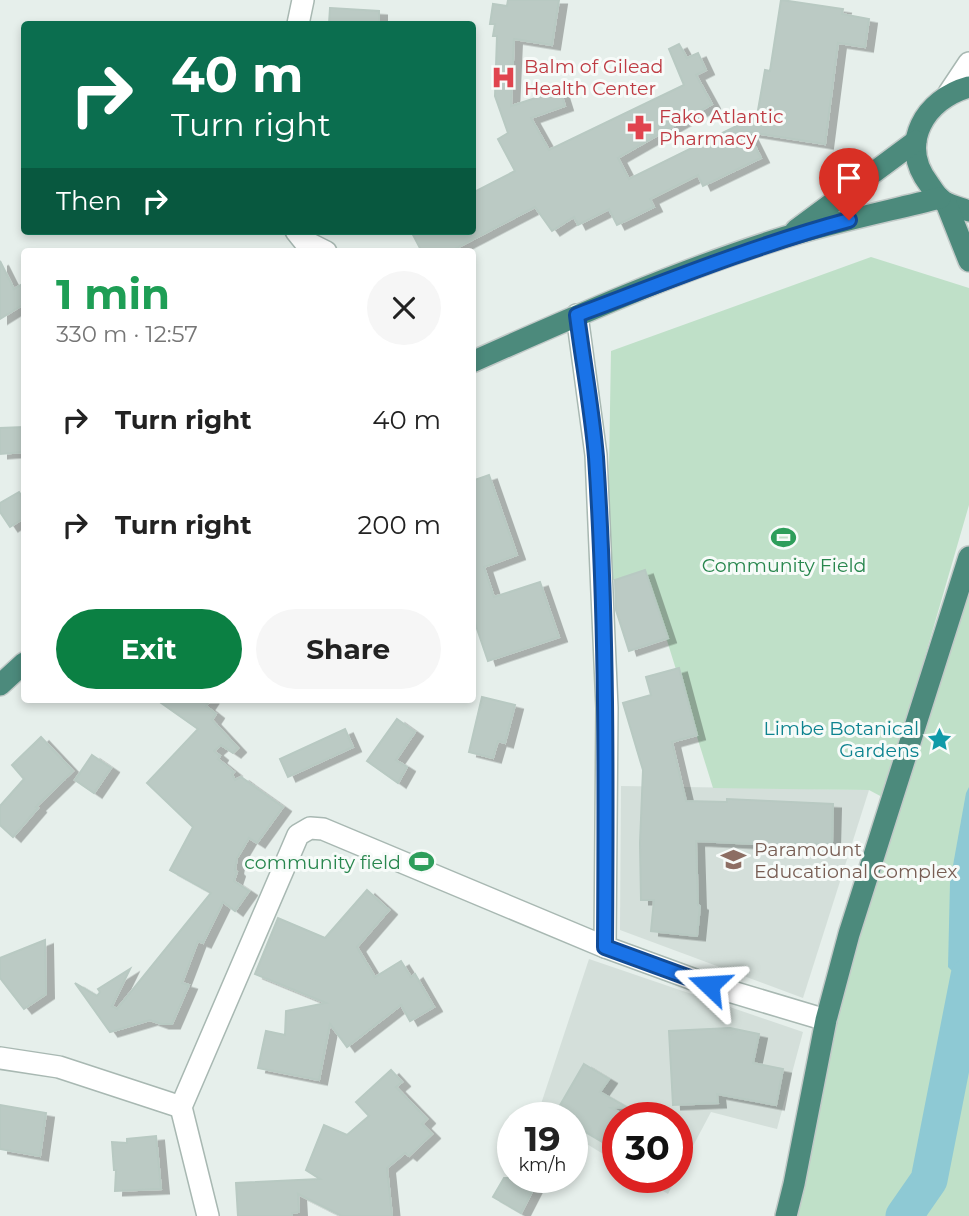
<!DOCTYPE html>
<meta charset="utf-8">
<style>
:root{--surface:#fff;--page:#f6f6f6;--text:#222;--muted:#767676;--accent:#0b8043}
body{margin:0;font-family:Montserrat,sans-serif;background:var(--page);color:var(--text);height:100vh;display:flex;flex-direction:column;font-size:26px;white-space:nowrap}
*{box-sizing:border-box;margin:0}
p{font-size:23px;color:var(--muted)}
.icon{flex:none;width:38px;height:38px;fill:none;stroke:currentColor;stroke-width:2;stroke-linecap:round;stroke-linejoin:round}
.map{position:relative;flex:1;overflow:hidden}
.side{position:absolute;left:21px;top:248px;width:455px;height:455px;display:flex;flex-direction:column;background:var(--surface);border-radius:7px;box-shadow:0 4px 10px #0003}
.side>*{flex:none}
.hud{position:absolute;left:21px;top:21px;width:455px;height:214px;border-radius:7px;box-shadow:0 4px 10px #0003;background:#0b6e4f;color:#fff;overflow:hidden}
.speed{position:absolute;left:497px;top:1102px;display:flex;gap:14px;font-size:35px;font-weight:700;text-align:center}
.speed>*{display:grid;place-content:center;width:91px;height:91px;border-radius:50%;background:var(--surface);box-shadow:0 4px 10px #0003;line-height:1}
.speed small{font-size:18px;font-weight:400}
.speed .limit{border:10px solid #d22;background:#fff;color:#111}
.pin{position:absolute;display:grid;place-items:center;width:60px;height:60px;color:#fff;margin:-72px -30px;border-radius:50% 50% 50% 0;rotate:-45deg;box-shadow:0 0 7px #0007}
.pin .icon{rotate:45deg}
.me{position:absolute;width:77px;margin:-38px;rotate:290deg;stroke-linejoin:round;filter:drop-shadow(0 0 5px #0008)}
.turn{display:flex;align-items:center;gap:24px;height:147px;padding:0 35px;font-size:32px}
.turn .icon{width:91px;height:91px;stroke-width:2.5}
.turn b{display:block;font-size:49px;line-height:60px}
.then{display:flex;align-items:center;height:66px;padding:0 35px;background:#0003;gap:14px;font-size:26px}
.round{display:grid;place-items:center;flex:none;width:74px;height:74px;border-radius:37px;background:var(--page)}
.headline{display:flex;align-items:center;justify-content:space-between;height:119px;padding:0 35px}
h1{font-size:42px;font-weight:700;line-height:52px;color:#1e9e55}
.button{display:flex;gap:14px;margin-top:auto;padding:14px 35px}
.button a{flex:1;height:80px;border-radius:42px;background:var(--accent);color:#fff;font-size:28px;font-weight:700;line-height:80px;text-align:center}
.button a+a{background:var(--page);color:var(--text)}
ul{padding:0;list-style:none}
li{display:flex;align-items:center;gap:21px;height:105px;padding:0 35px}
li div{flex:1}
li b{display:block;font-size:26px}
li em{font-style:normal}
.map>svg:first-child{display:block}
</style>
<div class="map">
<svg width="969" height="1216" viewBox="0 0 969 1216">
<defs>
<filter id="shadow"><feDropShadow dx="8" dy="4.5" stdDeviation="0" flood-color="#0004"/></filter>
</defs>
<rect width="100%" height="100%" fill="#e6efeb"/>
<g fill="#d4dfda">
<path d="M621 786 869 790 803 998 620 930Z"/>
<path d="M589 959 803 1032 777 1129 711 1112 677 1176V1118H618V1163L572 1135V1118H546L538 1113Z"/>
<path d="M642 1178H676L668 1194Z"/>
</g>
<g fill="#bfe0c8">
<path d="M871 257 969 288V505L884 798 869 790 713 788 645 570 607 582 611 351Z"/>
<path d="M969 544V1216H774L849 934Z"/>
</g>
<path fill="#8ec9d4" d="M969 787V988L948 967 950 882 966 793Z"/>
<g fill="none" stroke-linecap="round" stroke-linejoin="round">
<path stroke="#8ec9d4" stroke-width="37" d="M904 1216 929 1180 969 976"/>
</g>
<g fill="#bbcac4" stroke="#b8c9c2" stroke-width="2" filter="url(#shadow)">
<path d="M508 0H559L552 45 514 39 511 106 560 90 565 106 531 118 549 150 684 85 669 49 679 44 687 58 698 53 706 70 696 75 712 104 618 158 629 179 757 116 765 70 770 71 781 0 843 9 842 14 869 19 865 47 838 43 825 144 748 132 761 158 703 186 698 175 650 199 654 207 617 225 609 209 578 225 574 217 552 231 535 207 449 252H422L411 231H472V193L515 171 498 139 508 133 495 96 497 36H493L495 24H490L493 4 507 6Z"/>
<path d="M330 8 379 11V24H329Z"/>
<path d="M0 261 14 289 24 283V304L0 319Z"/>
<path d="M24 427V452L0 454V428Z"/>
<path d="M489 475 517 555 484 567 494 597 540 582 559 637 488 661 472 614V481Z"/>
<path d="M19 492 24 500V518L10 527 0 512V503Z"/>
<path d="M645 570 668 638 629 651 616 610 615 580Z"/>
<path d="M679 668 697 735 672 742 686 801 727 802V799L833 804 832 844 790 843V846L696 841 698 905 700 906 697 936 651 931 654 900H641L640 843 643 770 623 703 651 695 646 677Z"/>
<path d="M482 697 515 705 505 743 498 741 493 758 469 752Z"/>
<path d="M157 700H210L206 706 216 714 212 720 238 748 233 753 221 745 214 751 220 756 218 759 234 772 232 774 235 780 241 777 283 807 257 843 249 838 237 858 235 870 237 872 234 881 249 891 235 911 223 902 203 943 198 941 182 983 189 985 172 1024H161L150 1020 110 1032 75 983 97 996 100 992 98 989 130 969 112 1006 117 1009 211 893 170 870 193 827 147 783 198 729Z"/>
<path d="M397 719 415 732 396 760 407 767 398 783 367 761Z"/>
<path d="M345 729 353 747 288 777 280 759Z"/>
<path d="M41 737 73 771 36 807 38 808 13 837 0 825V806L24 779 12 765Z"/>
<path d="M92 755 111 768 94 793 75 780Z"/>
<path d="M367 890 389 910 357 947 375 977 401 961 411 977 415 974 434 1007 410 1021 401 1005 347 1047 330 1024 319 1080 258 1068 266 1031 285 1035 286 1011 326 1003 255 974 278 918 325 938Z"/>
<path d="M45 940 46 994 24 1009 0 978V958Z"/>
<path d="M730 1028 759 1034 753 1063 783 1069 776 1105 717 1094 718 1103 673 1105 669 1031Z"/>
<path d="M584 1064 609 1079 600 1092 626 1107 611 1108 630 1118H618V1151L572 1124V1118H562L555 1114Z"/>
<path d="M391 1070 402 1082 396 1087 427 1119 422 1124 432 1134 409 1156 405 1153 387 1168 392 1216H342L298 1194 299 1212 292 1213V1216H238L236 1183 320 1179 306 1170 324 1125 347 1135 369 1116 356 1102Z"/>
<path d="M0 1105 46 1113 40 1156 0 1149Z"/>
<path d="M156 1136 161 1189 115 1191 116 1170H114L112 1142 127 1143V1139Z"/>
<path d="M504 1178H539L521 1213 493 1197Z"/>
</g>
<g fill="none" stroke-linecap="round" stroke-linejoin="round">
<defs>
<g id="minor">
<path d="M298 24 303 0"/>
<path d="M296 231 304 241 326 252"/>
<path d="M577 315 596 455 607 708 605 947 709 985 826 1020"/>
<path d="M0 1058 59 1067 181 1107"/>
<path d="M208 1216 181 1107 298 835 310 828 323 829 605 947"/>
</g>
<path id="tertiary" d="M949 93 969 63"/>
<g id="trunk">
<path d="M969 87C925 99 898 144 929 184 933 190 937 197 943 201 951 206 961 208 969 211"/>
<path d="M946 203 969 261"/>
<path d="M796 230 916 141"/>
<path d="M472 362C573 317 679 270 785 237 835 222 888 211 940 198"/>
<path d="M0 685 24 663"/>
<path d="M786 1216 794 1184 826 1020 849 934 969 557"/>
</g>
</defs>
<use href="#minor" stroke="#a8b8b2" stroke-width="24"/>
<use href="#tertiary" stroke="#a8b8b2" stroke-width="24"/>
<use href="#trunk" stroke="#c2cac8" stroke-width="24"/>
<use href="#minor" stroke="#fff" stroke-width="21"/>
<use href="#tertiary" stroke="#fff" stroke-width="21"/>
<use href="#trunk" stroke="#4c8a7c" stroke-width="21"/>
</g>
<g fill="none" stroke-linecap="round" stroke-linejoin="round">
<defs>
<path id="route" d="M709 985 605 947C606 784 607 621 596 457 592 410 583 362 577 315 667 281 756 245 849 220"/>
</defs>
<use href="#route" stroke="#114b97" stroke-width="18"/>
<use href="#route" stroke="#1a73e8" stroke-width="12"/>
</g>
<defs>
<symbol id="hospital-bare" viewBox="-9 -9 18 18"><path d="M-5-5h3v3.5h4V-5h3V5h-3V1.5h-4V5h-3Z" fill="#e0444e" stroke="#f7fbf9" stroke-width="2.5" paint-order="stroke"/></symbol>
<symbol id="pharmacy-bare" viewBox="-9 -9 18 18"><path d="M-2-6h4v4h4v4h-4v4h-4v-4h-4v-4h4Z" fill="#e0444e" stroke="#f7fbf9" stroke-width="2.5" paint-order="stroke"/></symbol>
<symbol id="stadium-bare" viewBox="-9 -9 18 18"><path d="M0-5a6.5 5 0 1 0 0 10a6.5 5 0 1 0 0-10ZM-3.5-1.8h7v3.6h-7Z" fill="#2e9e5b" stroke="#f7fbf9" stroke-width="2.5" paint-order="stroke"/></symbol>
<symbol id="sight-bare" viewBox="-9 -9 18 18"><path d="M0-6L1.8-2.2L6-1.7L2.9 1.2L3.7 5.4L0 3.3L-3.7 5.4L-2.9 1.2L-6-1.7L-1.8-2.2Z" fill="#0f9aa8" stroke="#f7fbf9" stroke-width="2.5" paint-order="stroke"/></symbol>
<symbol id="school-bare" viewBox="-9 -9 18 18"><path d="M0-5L7-2L0 1L-7-2ZM-4 1L0 2.5L4 1V4Q0 6-4 4Z" fill="#8d6e63" stroke="#f7fbf9" stroke-width="2.5" paint-order="stroke"/></symbol>
</defs>
<g fill-rule="evenodd">
<use href="#hospital-bare" x="486" y="60" width="35" height="35"/>
<use href="#pharmacy-bare" x="622" y="110" width="35" height="35"/>
<use href="#stadium-bare" x="766" y="520" width="35" height="35"/>
<use href="#sight-bare" x="922" y="722" width="35" height="35"/>
<use href="#school-bare" x="716" y="842" width="35" height="35"/>
<use href="#stadium-bare" x="404" y="844" width="35" height="35"/>
</g>
<g text-anchor="middle" dominant-baseline="central" stroke-width="6" stroke-linejoin="round" paint-order="stroke">
<g font-size="19" fill="#be3a42" stroke="#f7fbf9" text-anchor="start">
<text x="524" y="66">Balm of Gilead<tspan x="524" dy="22">Health Center</tspan></text>
<text x="659" y="116">Fako Atlantic<tspan x="659" dy="22">Pharmacy</tspan></text>
</g>
<g font-size="19" fill="#27864d" stroke="#f7fbf9">
<text x="784" y="565">Community Field</text>
<text x="401" y="862" text-anchor="end">community field</text>
</g>
<g font-size="19" fill="#0d838f" stroke="#f7fbf9" text-anchor="end">
<text x="919" y="728">Limbe Botanical<tspan x="919" dy="22">Gardens</tspan></text>
</g>
<g font-size="19" fill="#785e54" stroke="#f7fbf9" text-anchor="start">
<text x="754" y="849">Paramount<tspan x="754" dy="22">Educational Complex</tspan></text>
</g>
</g>
</svg>
<div class="speed"><div>19<small>km/h</small></div><div class="limit">30</div></div>
<div class="pin" style="left:849px;top:220px;background:#d93025"><svg class="icon" aria-label="arrive" viewBox="0 0 24 24"><path d="M6 21V4h12l-3 4 3 4H6"/></svg></div>
<svg class="me" style="left:709px;top:985px" viewBox="-20 -20 40 40"><path d="M0-17L14 15 0 8-14 15z" fill="#1a73e8" stroke="#fff" stroke-width="4"/></svg>
<div class="hud">
<div class="turn"><svg class="icon" aria-label="right" viewBox="0 0 24 24"><path d="M7 20v-9h11M14 6l5 5-5 5"/></svg><div><b>40 m</b>Turn right</div></div>
<div class="then">Then<svg class="icon" aria-label="right" viewBox="0 0 24 24"><path d="M7 20v-9h11M14 6l5 5-5 5"/></svg></div>
</div>
<section class="side">
<div class="headline"><div><h1>1 min</h1><p>330 m · 12:57</p></div><a class="round"><svg class="icon" aria-label="close" viewBox="0 0 24 24"><path d="M6 6l12 12M18 6L6 18"/></svg></a></div>
<ul>
<li><svg class="icon" aria-label="right" viewBox="0 0 24 24"><path d="M7 20v-9h11M14 6l5 5-5 5"/></svg><div><b>Turn right</b></div><em>40 m</em></li>
<li><svg class="icon" aria-label="right" viewBox="0 0 24 24"><path d="M7 20v-9h11M14 6l5 5-5 5"/></svg><div><b>Turn right</b></div><em>200 m</em></li>
</ul>
<div class="button"><a>Exit</a><a>Share</a></div>
</section>
</div>
